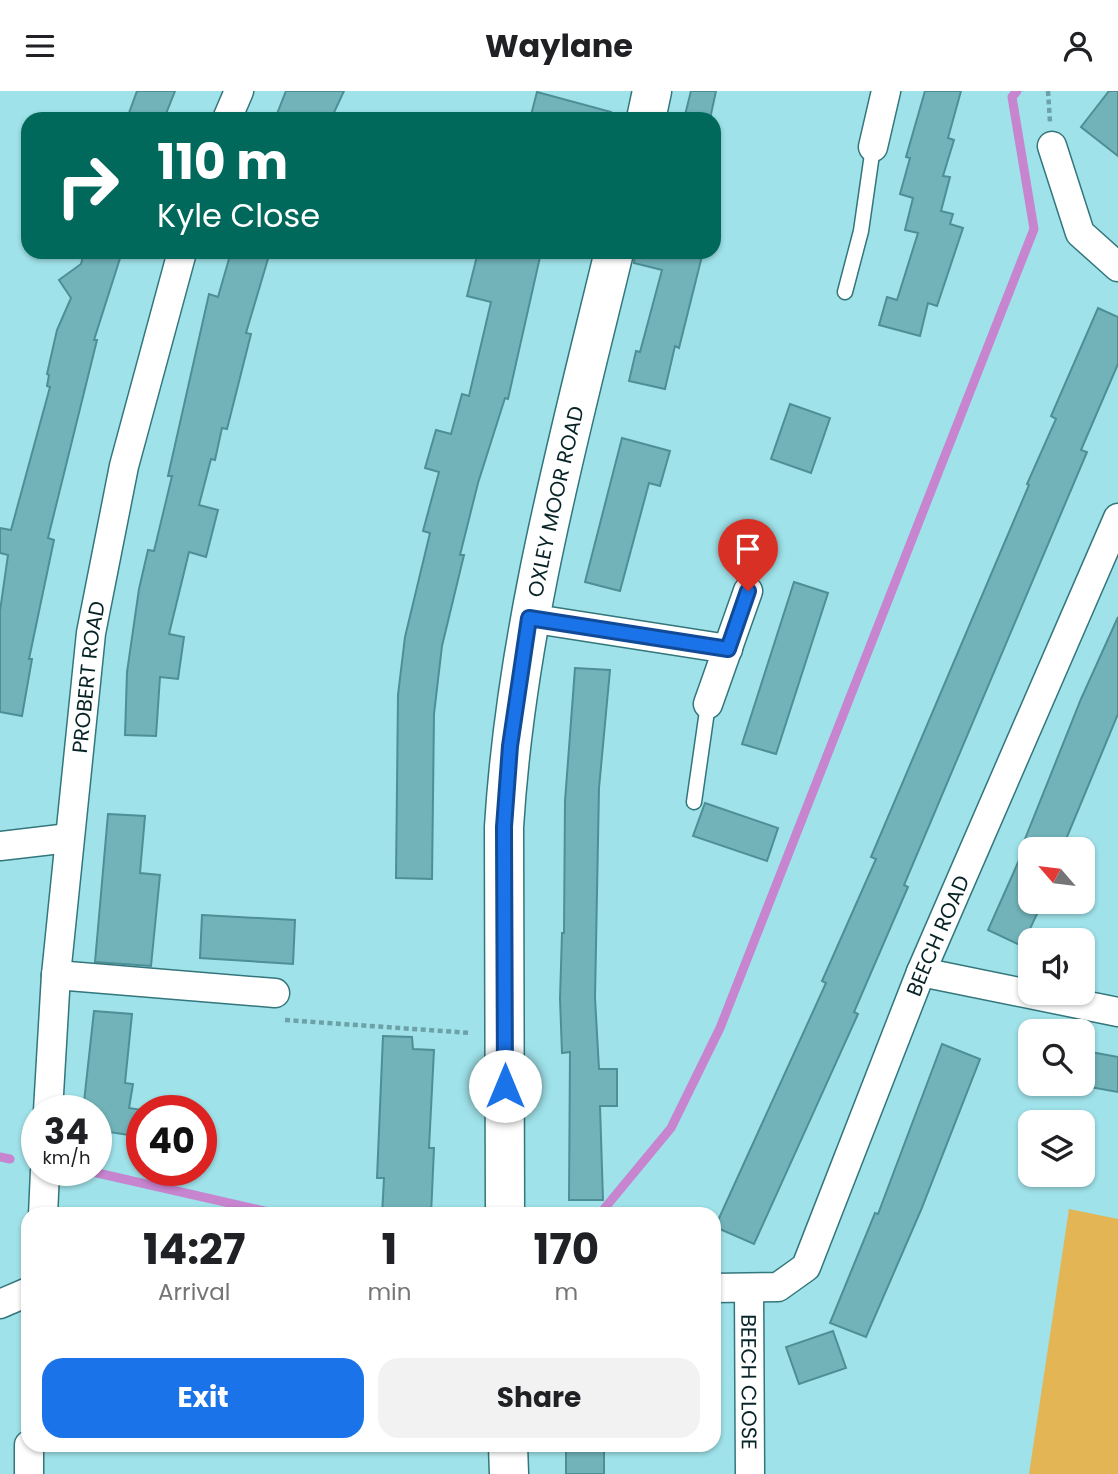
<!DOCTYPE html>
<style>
:root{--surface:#fff;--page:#f2f2f2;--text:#202124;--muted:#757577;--accent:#1a73e8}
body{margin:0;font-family:Poppins,sans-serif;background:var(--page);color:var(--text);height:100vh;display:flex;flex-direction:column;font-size:26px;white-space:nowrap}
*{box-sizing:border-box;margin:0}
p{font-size:23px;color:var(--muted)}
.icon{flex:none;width:38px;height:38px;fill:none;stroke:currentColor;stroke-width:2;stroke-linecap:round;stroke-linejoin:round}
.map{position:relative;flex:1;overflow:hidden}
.side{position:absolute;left:21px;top:1116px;width:700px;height:245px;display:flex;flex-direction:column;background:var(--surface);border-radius:21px;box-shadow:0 2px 5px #0004}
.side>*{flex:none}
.hud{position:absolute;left:21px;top:21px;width:700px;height:147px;border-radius:21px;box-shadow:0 2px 5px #0004;background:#00695c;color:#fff;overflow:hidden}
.needle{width:46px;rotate:298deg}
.controls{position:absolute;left:1018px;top:746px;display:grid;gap:14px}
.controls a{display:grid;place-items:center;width:77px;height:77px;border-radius:14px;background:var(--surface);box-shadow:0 2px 5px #0004;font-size:35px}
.speed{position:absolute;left:21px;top:1004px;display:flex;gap:14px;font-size:35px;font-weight:700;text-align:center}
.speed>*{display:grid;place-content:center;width:91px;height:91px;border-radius:50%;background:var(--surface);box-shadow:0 2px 5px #0004;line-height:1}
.speed small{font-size:18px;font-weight:400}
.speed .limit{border:10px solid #d22;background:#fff;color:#111}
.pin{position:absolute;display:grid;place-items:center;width:60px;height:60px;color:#fff;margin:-72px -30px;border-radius:50% 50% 50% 0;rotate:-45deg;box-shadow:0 0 7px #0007}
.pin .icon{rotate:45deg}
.me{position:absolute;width:77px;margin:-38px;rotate:0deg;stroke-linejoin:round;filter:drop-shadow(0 0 5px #0008)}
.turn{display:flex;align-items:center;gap:24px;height:147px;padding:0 21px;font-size:32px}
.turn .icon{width:91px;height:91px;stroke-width:2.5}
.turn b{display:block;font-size:49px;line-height:60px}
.eta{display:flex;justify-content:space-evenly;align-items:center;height:119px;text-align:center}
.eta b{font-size:42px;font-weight:700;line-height:49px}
.cta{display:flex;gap:14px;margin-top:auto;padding:14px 21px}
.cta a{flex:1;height:80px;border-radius:21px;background:var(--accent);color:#fff;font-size:28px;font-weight:700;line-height:80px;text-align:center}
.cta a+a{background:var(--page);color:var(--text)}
header{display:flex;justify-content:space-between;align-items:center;height:91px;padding:0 21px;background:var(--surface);font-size:32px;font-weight:700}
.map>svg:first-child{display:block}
</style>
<header><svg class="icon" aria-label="menu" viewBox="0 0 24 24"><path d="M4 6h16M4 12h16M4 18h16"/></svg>Waylane<svg class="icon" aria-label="person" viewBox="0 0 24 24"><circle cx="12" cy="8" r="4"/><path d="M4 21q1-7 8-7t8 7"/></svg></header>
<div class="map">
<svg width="1118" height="1383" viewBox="0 0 1118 1383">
<rect width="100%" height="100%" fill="#9fe2e9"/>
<path fill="#e3b555" d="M1069 1118 1118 1128V1383H1029Z"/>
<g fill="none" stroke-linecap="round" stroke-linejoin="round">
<g stroke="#c784cf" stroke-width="9">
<path d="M0 1066 10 1068"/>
<path d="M93 1081 282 1124"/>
<path d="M599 1124 671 1037 720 937 1034 138 1012 6 1017 0"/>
</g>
</g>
<g fill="#71b3b9" stroke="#4e8f95" stroke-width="2">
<path d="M137 0H175L164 28H146L129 22Z"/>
<path d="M286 0H344L331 28H275Z"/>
<path d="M691 0H716L710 28H684Z"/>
<path d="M925 0H961L948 47 954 49 943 85 950 86 941 120 953 123 950 133 963 137 937 215 928 212 920 245 879 234 887 206 897 209 918 142 905 139 913 107 900 103 910 67 906 66Z"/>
<path d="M1109 0H1118V65L1081 36Z"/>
<path d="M537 1 611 21 610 28H530Z"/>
<path d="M84 161H122L94 249H97L48 447 54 449 29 568H32L22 625 0 621V520L8 464 0 462V437L11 439 50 296 47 295 49 284 47 283 57 239 71 207 59 189 81 173Z"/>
<path d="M231 161H270L246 242 251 243 227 338 222 337 215 369 211 368 199 414 218 419 206 466 189 461 169 543 184 546 178 588 160 586 156 645 125 644 127 581 139 498 148 459 154 460 172 385H168L209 203 218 206Z"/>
<path d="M478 161H521L540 166 508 308 505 307 478 392 460 464H464L442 555 434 623 432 788 396 787 398 604 405 546 430 442 423 440 439 381 425 377 436 339 451 343 462 303 469 305 491 211 467 205Z"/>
<path d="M635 161H703L679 257 675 255 665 298 629 290 636 260 640 261 662 179 634 172Z"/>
<path d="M1098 217 1118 226V273L1081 359 1087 361 904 794 908 796 854 921 858 923 754 1153 715 1136 826 892 822 890 876 768 871 766 1029 394 1027 393 1056 328 1051 325Z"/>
<path d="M790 313 830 327 811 382 771 368Z"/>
<path d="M622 347 670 360 660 395 649 392 620 500 585 491Z"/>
<path d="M794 491 828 502 776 663 742 653Z"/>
<path d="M1118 526V623L1062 758H1031V810H1043L1022 855 988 839 1024 758H1021L1081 608Z"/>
<path d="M575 577 610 579 599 697 595 907 599 978H617V1015H600L603 1109H569L570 961 562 962 560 908 562 842H564L565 710Z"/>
<path d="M705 712 778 737 767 770 693 745Z"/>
<path d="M108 723 145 725 140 782 160 784 151 875 95 871Z"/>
<path d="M202 824 295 829 293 873 200 867Z"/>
<path d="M94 920 132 923 125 992 133 993 129 1017 142 1019V1046L96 1039V1020H83Z"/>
<path d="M383 945 412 946 413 958 434 959 429 1057H434L431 1124H382L384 1087H377Z"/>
<path d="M942 953 980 968 921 1119 866 1246 830 1232 875 1122 878 1123Z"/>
<path d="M1091 961 1118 966V1001L1084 995Z"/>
<path d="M833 1240 846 1277 799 1293 786 1256Z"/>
<rect x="566" y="1354" width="38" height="29"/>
</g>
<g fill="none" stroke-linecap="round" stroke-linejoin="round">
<defs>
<g id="lane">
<path d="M845 201 861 140 873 56"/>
<path d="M694 711 708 613"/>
</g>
<g id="street">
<path d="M227 28 239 0"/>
<path d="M1052 55 1080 142 1118 176"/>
<path d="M873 56 886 0"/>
<path d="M529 527 728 558"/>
<path d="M708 613 748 500"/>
<path d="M0 755 69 747"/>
<path d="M921 881 1118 921"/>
<path d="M56 884 275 902"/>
<path id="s1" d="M48 1020 56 884 91 542 124 375 182 161"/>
<path d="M43 1124 45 1080"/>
<path id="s2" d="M714 1197 778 1196 806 1176 921 881 1118 427"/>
<path id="s3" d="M749 1198 750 1383"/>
<path d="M0 1213 28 1201"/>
<path d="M29 1354V1383"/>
</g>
<g id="secondary">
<path d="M646 28 652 0"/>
<path id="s4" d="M505 1124 504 736C516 540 568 351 614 161"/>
<path d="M508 1354 509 1383"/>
</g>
</defs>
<use href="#lane" stroke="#33767c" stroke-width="17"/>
<use href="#street" stroke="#33767c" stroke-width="31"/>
<use href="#secondary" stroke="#33767c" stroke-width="41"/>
<g stroke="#6ca2a7" stroke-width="4.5" stroke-dasharray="5 3.5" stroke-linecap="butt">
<path d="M1048 0 1050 31"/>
<path d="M285 929 471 942"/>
</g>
<use href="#lane" stroke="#fff" stroke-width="14"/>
<use href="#street" stroke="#fff" stroke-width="28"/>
<use href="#secondary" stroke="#fff" stroke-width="38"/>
</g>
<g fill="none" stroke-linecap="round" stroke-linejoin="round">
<defs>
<path id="route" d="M505 995 504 736 510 655 529 527 728 558 748 500"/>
</defs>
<use href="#route" stroke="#114b97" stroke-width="18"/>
<use href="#route" stroke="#1a73e8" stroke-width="12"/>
</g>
<g text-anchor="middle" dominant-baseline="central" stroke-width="5" stroke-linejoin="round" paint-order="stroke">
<g font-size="21" fill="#072326" stroke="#e2fbfe">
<text stroke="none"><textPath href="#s4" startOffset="718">OXLEY MOOR ROAD</textPath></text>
<text stroke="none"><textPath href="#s1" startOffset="436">PROBERT ROAD</textPath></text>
<text stroke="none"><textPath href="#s2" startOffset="455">BEECH ROAD</textPath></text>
<text stroke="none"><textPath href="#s3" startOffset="93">BEECH CLOSE</textPath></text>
</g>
</g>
</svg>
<div class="controls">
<a><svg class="needle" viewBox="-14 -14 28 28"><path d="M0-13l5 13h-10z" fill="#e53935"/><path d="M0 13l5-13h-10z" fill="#757577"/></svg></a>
<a><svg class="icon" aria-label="sound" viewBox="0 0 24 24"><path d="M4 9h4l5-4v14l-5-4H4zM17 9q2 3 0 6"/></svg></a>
<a><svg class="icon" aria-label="search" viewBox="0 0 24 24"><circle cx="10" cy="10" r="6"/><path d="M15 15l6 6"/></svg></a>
<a><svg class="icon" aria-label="layers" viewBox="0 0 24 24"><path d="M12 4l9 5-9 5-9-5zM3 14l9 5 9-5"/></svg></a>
</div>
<div class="speed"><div>34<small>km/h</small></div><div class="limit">40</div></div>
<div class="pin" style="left:748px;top:500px;background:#d93025"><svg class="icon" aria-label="arrive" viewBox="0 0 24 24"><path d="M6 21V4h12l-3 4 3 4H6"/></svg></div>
<svg class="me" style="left:505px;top:995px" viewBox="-20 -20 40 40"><circle r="19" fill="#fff"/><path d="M0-13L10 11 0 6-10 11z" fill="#1a73e8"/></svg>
<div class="hud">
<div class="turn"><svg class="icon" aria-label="right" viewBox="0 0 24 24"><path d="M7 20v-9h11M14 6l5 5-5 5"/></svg><div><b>110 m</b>Kyle Close</div></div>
</div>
<section class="side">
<div class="eta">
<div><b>14:27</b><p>Arrival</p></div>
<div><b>1</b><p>min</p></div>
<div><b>170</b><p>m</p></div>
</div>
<div class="cta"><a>Exit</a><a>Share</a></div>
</section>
</div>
